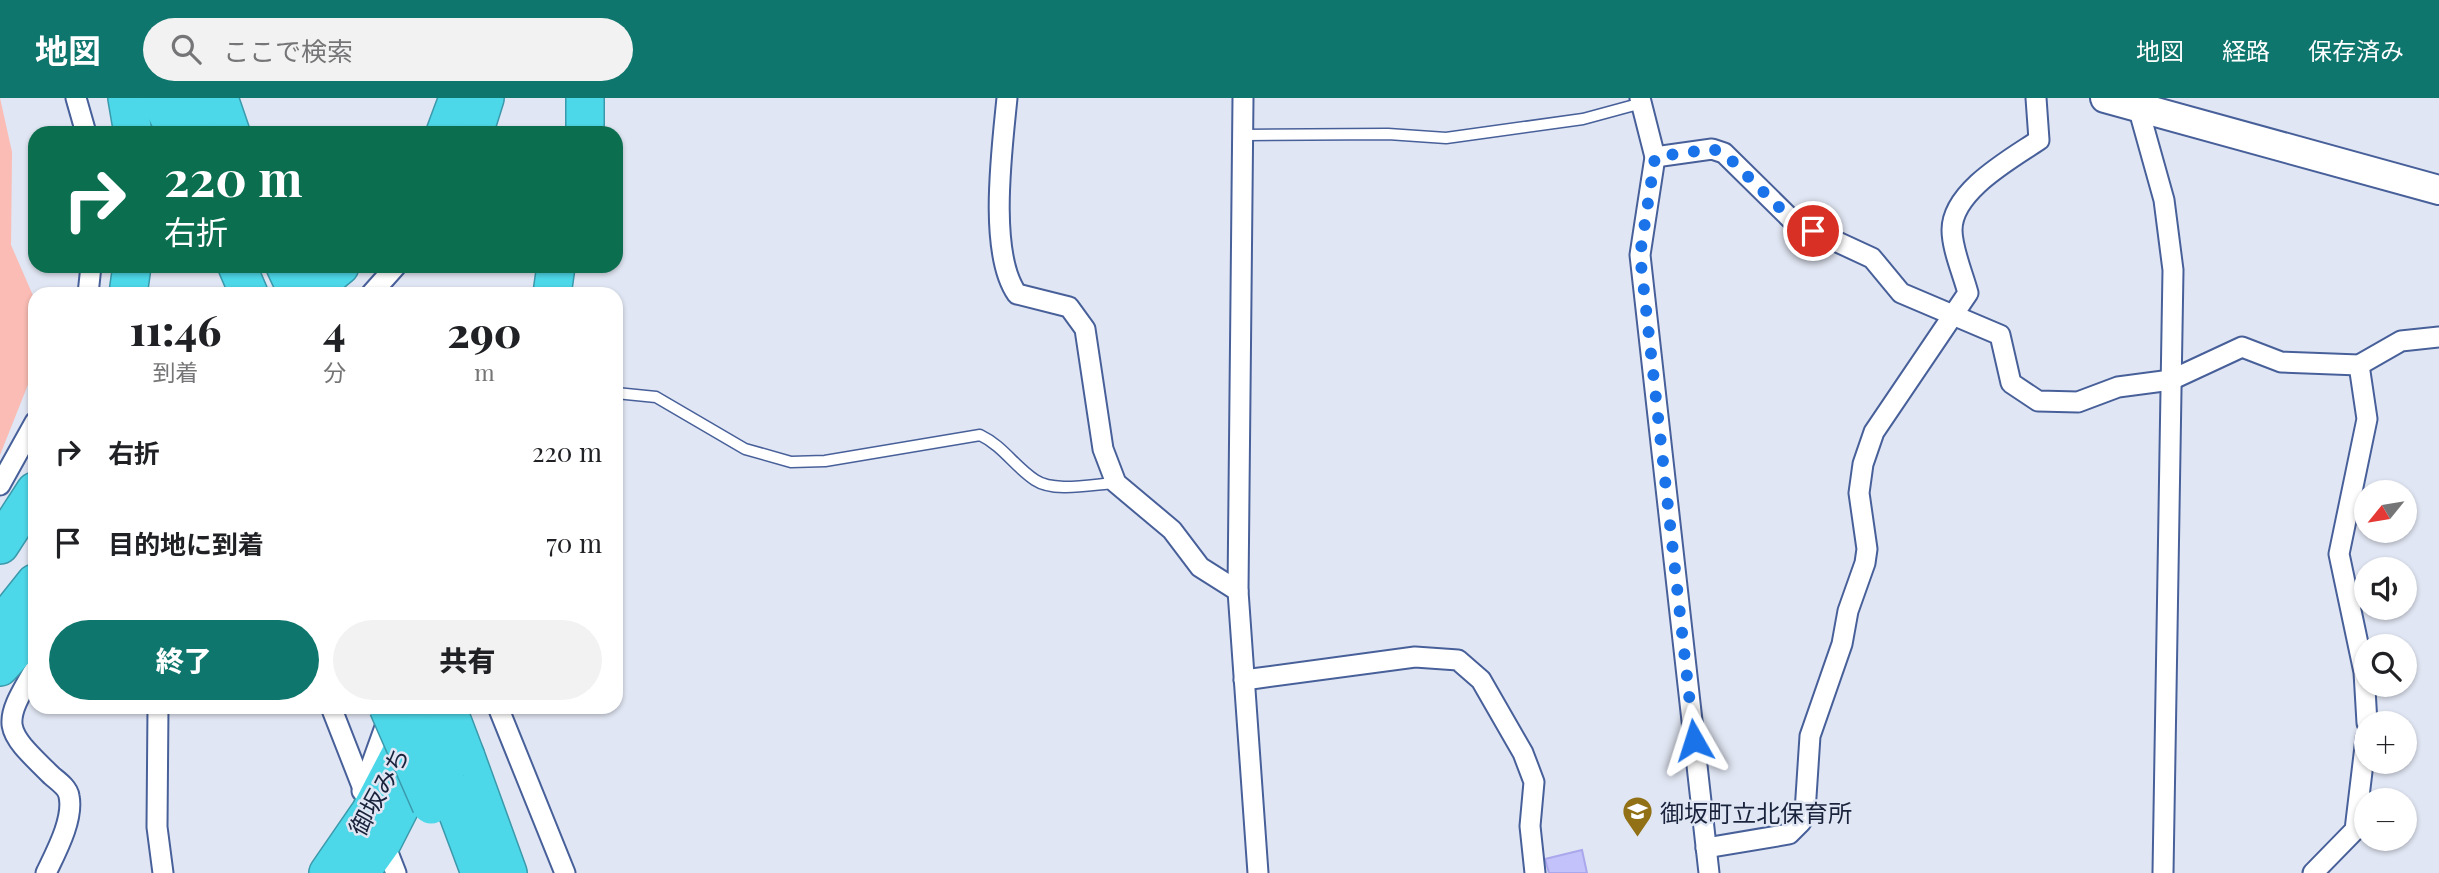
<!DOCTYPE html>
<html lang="ja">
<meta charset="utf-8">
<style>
:root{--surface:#fff;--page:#f2f2f2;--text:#202124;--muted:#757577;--accent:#0f766e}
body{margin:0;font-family:"Playfair Display","Noto Sans JP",serif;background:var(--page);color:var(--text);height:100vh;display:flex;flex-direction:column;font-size:26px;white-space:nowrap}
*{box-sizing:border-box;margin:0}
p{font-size:23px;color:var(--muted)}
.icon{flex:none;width:38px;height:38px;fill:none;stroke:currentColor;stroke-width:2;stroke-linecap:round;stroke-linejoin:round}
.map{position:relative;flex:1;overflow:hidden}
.side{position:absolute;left:28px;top:189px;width:595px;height:427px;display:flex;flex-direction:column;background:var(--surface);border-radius:21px;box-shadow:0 2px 5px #0004}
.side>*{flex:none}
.top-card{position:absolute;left:28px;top:28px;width:595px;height:147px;border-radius:21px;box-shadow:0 2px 5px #0004;background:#0b6e4f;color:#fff;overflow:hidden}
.needle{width:46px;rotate:240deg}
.buttons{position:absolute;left:2354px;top:382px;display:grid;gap:14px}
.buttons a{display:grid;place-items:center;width:63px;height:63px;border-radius:50%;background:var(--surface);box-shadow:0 2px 5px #0004;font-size:35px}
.pin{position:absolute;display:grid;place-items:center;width:60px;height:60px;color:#fff;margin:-30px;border:4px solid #fff;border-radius:50%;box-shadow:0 2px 7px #0007}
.me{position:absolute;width:77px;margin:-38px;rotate:354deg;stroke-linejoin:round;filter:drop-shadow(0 0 5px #0008)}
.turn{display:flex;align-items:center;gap:24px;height:147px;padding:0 21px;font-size:32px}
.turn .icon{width:91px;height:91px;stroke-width:2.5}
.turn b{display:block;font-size:49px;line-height:60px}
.eta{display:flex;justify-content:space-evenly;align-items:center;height:119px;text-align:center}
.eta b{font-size:42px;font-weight:800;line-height:49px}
.action{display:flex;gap:14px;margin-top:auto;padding:14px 21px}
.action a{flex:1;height:80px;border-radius:42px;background:var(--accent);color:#fff;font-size:28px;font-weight:800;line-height:80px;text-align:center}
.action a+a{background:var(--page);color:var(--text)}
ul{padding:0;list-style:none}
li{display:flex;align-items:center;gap:21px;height:91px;padding:0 21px}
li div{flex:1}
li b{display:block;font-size:26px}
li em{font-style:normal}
header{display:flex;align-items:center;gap:42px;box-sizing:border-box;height:98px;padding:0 35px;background:var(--accent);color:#fff}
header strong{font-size:33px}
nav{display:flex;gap:38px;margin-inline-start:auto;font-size:24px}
.search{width:490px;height:63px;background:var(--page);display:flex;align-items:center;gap:18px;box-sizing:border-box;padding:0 24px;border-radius:38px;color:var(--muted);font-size:26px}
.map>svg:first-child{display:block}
</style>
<header>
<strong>地図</strong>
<div class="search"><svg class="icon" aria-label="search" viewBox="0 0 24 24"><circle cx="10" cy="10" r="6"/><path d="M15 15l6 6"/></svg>ここで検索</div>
<nav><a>地図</a><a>経路</a><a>保存済み</a></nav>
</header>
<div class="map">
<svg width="2439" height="775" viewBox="0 0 2439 775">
<rect width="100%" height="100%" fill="#e0e6f3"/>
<path fill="#fabcb4" d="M0 0 12 54 11 147 35 202V269L0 357Z"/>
<path fill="#c4c2fa" stroke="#aba7ec" stroke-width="2" d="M1582 752 1587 775H1549L1545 761Z"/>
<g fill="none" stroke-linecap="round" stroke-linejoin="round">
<defs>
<g id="lane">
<path d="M1244 37 1388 36 1446 40 1583 21 1642 5"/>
<path d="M616 295 656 299 745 351 791 364 825 363 980 337C1003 348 1014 368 1035 382 1054 395 1094 386 1116 385"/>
</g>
<g id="street">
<path d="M76 0 86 35"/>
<path d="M1007 0C1002 51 988 155 1017 196L1069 209 1085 231 1103 351 1116 385 1172 432 1200 469 1238 493"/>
<path d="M1243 0 1238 493 1258 775"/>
<path d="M1640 0 1655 59 1640 157 1709 775"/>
<path d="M2139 0 2138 9 2164 102 2173 172 2163 775"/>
<path d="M1655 59 1712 51 1724 55 1794 124 1872 160 1901 195 2000 237 2011 285 2038 303 2078 304 2118 289 2171 282 2242 249 2281 264 2359 267 2401 243 2439 239"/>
<path d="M88 196 91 168"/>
<path d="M371 196 396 168"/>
<path d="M2359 267 2367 321 2339 456 2364 574 2367 625"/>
<path d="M0 387 35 324"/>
<path d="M35 571C0 629 4 631 52 678 58 683 68 690 69 698 74 721 56 754 46 775"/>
<path d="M1244 582 1415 559 1458 562 1481 582 1523 655 1534 684 1530 728 1535 775"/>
<path d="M158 609 157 729 163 775"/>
<path d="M331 609 396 775"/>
<path d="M498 609 565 775"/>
<path d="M362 693 390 615"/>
<path d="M1706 750 1789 736 1801 724 1805 714 1810 638 1842 546 1848 513 1865 465 1867 451 1859 395 1863 366 1874 334 1968 195C1963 176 1952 151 1952 132 1952 93 2011 61 2039 42L2036 0"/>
<path d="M2313 775 2355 732 2366 640"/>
</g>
<path id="secondary" d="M2105 0 2439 92"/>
<g id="highway">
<path d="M127 0 133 35"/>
<path d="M159 0 177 35"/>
<path d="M189 0 206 35"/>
<path d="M219 0 231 35"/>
<path d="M585 0V35"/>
<path d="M445 35 458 0"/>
<path d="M474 35 485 0"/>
<path d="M237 168 249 196"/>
<path d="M285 168 298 196"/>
<path d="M128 196 132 168"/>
<path d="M306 196 340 168"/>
<path d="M552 196 556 168"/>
<path d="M0 447 35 393"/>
<path d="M0 529 35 485"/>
<path d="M0 569 35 530"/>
<path d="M466 659 508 775"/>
<path d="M446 684 480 775"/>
<path d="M328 775 370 714 416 626"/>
<path d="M360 775 383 743 408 694"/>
</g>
</defs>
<use href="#lane" stroke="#48609a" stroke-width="13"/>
<use href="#street" stroke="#48609a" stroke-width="23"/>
<use href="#secondary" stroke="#48609a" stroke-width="32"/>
<use href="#highway" stroke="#3b99ac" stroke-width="40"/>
<use href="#lane" stroke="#fff" stroke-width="10"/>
<use href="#street" stroke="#fff" stroke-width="19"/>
<use href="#secondary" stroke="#fff" stroke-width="28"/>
<use href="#highway" stroke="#4dd8e9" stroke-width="37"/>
<defs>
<g id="highway-bridge">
<path d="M388 609 431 707"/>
<path d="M418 609 446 684"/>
<path d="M447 609 466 659"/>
</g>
</defs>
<use href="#highway-bridge" stroke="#3b99ac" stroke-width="40" stroke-linecap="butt"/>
<use href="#highway-bridge" stroke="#4dd8e9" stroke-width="37"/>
</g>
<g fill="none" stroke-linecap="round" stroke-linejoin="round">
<path stroke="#1a73e8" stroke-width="12" stroke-dasharray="0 21.6" d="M1694 642 1640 157 1655 59 1712 51 1724 55 1794 124 1813 133"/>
</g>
<defs>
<symbol id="school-pin" viewBox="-11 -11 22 30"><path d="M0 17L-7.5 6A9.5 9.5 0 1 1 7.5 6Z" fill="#917016" stroke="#e0e6f3"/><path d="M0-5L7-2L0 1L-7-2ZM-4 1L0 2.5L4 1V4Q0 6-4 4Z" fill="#fff"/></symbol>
</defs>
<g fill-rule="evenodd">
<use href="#school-pin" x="1620" y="696" width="35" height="47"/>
</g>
<g text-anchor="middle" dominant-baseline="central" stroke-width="5" stroke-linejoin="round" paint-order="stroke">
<g font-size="24" fill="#19233c" stroke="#e0e6f3">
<text transform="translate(378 693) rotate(-61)">御坂みち</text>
</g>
<g font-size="24" fill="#19233c" stroke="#e0e6f3" text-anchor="start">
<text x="1660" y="714">御坂町立北保育所</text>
</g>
</g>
</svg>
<div class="buttons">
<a><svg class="needle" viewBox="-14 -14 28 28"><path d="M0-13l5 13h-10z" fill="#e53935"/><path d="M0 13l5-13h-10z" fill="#757577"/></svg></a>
<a><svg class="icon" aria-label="sound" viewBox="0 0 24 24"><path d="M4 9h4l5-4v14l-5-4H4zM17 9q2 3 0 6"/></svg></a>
<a><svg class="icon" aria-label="search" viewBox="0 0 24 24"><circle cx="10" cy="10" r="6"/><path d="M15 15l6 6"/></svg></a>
<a>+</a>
<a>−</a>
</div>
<div class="pin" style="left:1813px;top:133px;background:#d93025"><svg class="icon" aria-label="arrive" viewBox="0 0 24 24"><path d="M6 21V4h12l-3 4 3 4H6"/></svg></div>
<svg class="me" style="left:1694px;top:642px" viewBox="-20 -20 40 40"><path d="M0-17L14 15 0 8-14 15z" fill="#1a73e8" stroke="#fff" stroke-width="4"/></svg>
<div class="top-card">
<div class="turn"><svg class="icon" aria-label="right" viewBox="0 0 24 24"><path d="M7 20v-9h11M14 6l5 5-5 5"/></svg><div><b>220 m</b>右折</div></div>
</div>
<section class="side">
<div class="eta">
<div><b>11:46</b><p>到着</p></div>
<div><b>4</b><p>分</p></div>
<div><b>290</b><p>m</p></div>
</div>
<ul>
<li><svg class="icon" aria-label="right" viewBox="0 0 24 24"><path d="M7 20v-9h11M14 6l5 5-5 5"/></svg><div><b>右折</b></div><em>220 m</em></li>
<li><svg class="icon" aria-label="arrive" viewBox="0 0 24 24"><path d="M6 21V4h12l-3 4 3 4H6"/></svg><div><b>目的地に到着</b></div><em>70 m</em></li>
</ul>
<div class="action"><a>終了</a><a>共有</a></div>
</section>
</div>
